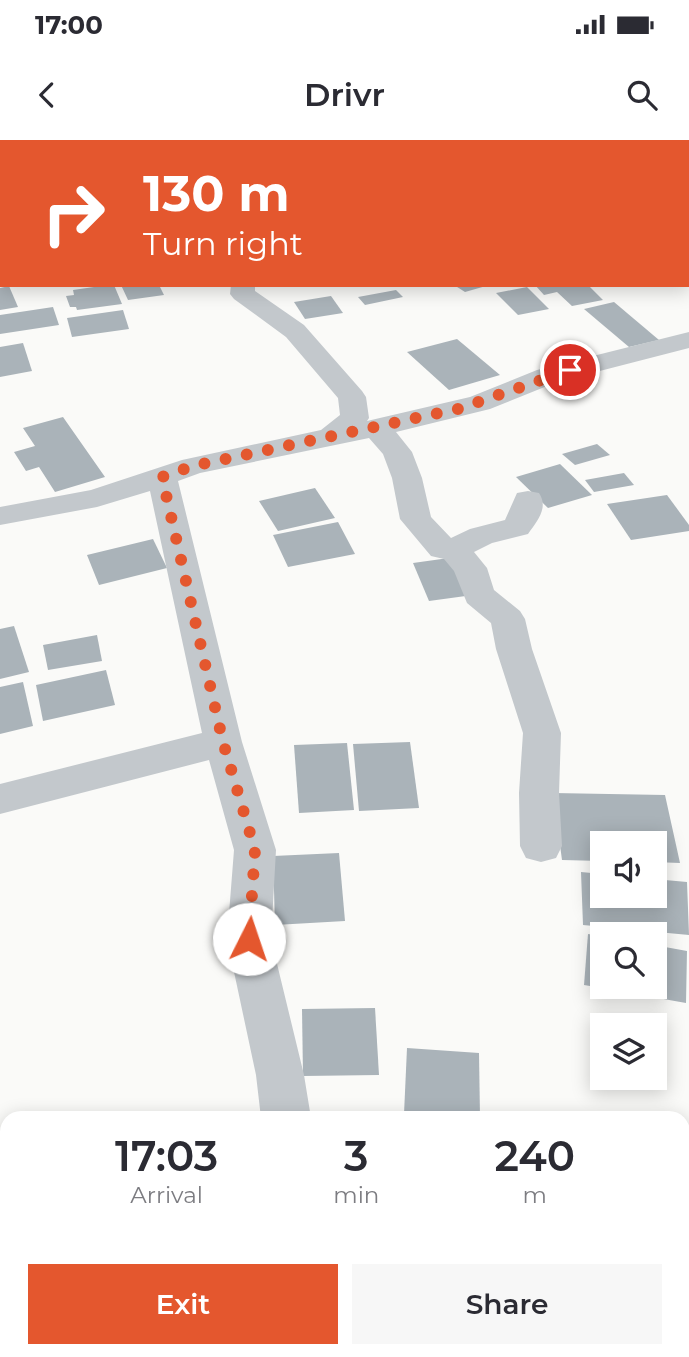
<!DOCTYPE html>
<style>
:root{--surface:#fff;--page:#f7f7f7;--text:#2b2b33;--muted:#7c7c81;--accent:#e4572e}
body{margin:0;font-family:Montserrat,sans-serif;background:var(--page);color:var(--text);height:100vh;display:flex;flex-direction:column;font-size:26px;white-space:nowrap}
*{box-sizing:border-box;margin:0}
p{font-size:23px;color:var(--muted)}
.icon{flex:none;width:38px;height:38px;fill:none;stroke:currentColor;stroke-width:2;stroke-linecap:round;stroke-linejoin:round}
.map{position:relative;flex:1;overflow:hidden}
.panel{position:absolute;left:0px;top:971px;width:690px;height:247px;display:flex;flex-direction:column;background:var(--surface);border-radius:21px 21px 0 0;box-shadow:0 4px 18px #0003}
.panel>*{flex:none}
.top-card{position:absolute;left:0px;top:0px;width:690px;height:147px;box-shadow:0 4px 18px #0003;background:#e4572e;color:#fff;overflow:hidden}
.buttons{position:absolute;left:590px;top:691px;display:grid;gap:14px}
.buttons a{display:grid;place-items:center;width:77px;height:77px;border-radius:0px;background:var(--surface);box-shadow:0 4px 18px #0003;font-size:35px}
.pin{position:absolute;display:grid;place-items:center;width:60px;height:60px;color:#fff;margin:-30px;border:4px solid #fff;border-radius:50%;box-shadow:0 2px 7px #0007}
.me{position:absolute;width:77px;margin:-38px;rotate:4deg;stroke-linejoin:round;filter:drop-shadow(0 0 5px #0008)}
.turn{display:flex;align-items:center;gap:24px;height:147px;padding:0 28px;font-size:32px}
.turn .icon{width:91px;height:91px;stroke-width:2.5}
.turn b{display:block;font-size:49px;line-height:60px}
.eta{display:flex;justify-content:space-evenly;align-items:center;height:119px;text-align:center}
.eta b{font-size:42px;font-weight:600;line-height:49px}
.primary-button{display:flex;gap:14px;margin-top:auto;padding:14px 28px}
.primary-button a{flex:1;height:80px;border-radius:0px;background:var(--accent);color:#fff;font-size:28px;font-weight:600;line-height:80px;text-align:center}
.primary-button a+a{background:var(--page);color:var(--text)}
.status{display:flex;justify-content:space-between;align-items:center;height:49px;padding:0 35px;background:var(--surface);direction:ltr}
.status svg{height:19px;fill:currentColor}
header{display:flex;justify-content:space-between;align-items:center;height:91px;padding:0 28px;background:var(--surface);font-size:32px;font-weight:600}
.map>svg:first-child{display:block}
</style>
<div class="status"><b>17:00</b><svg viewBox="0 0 49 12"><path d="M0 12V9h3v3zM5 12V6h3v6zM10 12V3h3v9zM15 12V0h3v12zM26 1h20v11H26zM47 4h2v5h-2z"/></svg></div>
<header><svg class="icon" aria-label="back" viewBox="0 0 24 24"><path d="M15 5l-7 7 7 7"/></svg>Drivr<svg class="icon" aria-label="search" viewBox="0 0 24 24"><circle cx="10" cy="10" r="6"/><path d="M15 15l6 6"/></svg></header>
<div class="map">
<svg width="689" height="1217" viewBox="0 0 689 1217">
<rect width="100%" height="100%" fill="#fafaf8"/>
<g fill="#aab3b9">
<path d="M108 145H114L122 164 77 170 76 167H70L66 156 74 155 73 150Z"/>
<path d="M121 145H159L164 155 128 160Z"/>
<path d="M454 145H486V146L465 152Z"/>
<path d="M535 145H588L603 160 572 166 557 152 544 155Z"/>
<path d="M9 146 18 167 0 170V148Z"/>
<path d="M527 147 549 169 518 175 496 153Z"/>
<path d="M396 150 403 157 365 165 358 157Z"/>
<path d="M331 156 343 173 305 179 294 162Z"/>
<path d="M614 162 659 200 629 207 584 169Z"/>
<path d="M53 167 59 185 0 194V175Z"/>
<path d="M123 170 129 189 72 197 67 178Z"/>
<path d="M457 199 500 235 449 250 407 212Z"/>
<path d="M23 203 32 231 0 237V207Z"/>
<path d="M63 277 105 337 55 352 39 327 26 331 14 312 35 306 23 288Z"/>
<path d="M597 304 610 315 575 325 562 314Z"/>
<path d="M560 324 592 355 548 368 516 337Z"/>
<path d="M624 333 634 345 594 352 585 340Z"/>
<path d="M315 348 335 378 278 391 259 361Z"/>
<path d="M667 355 689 385V391L631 400 607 364Z"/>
<path d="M338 382 355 414 288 427 273 395Z"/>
<path d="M153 399 167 428 99 445 87 415Z"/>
<path d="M456 417 473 455 429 461 413 423Z"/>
<path d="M14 486 29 532 0 539V489Z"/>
<path d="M97 495 102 521 48 530 43 505Z"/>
<path d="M106 530 115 565 43 581 36 545Z"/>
<path d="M23 542 33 586 0 594V547Z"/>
<path d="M410 602 419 668 359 671 353 604Z"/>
<path d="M347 603 354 670 299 673 294 605Z"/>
<path d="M553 653 665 655 680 723 654 722V704H602V721L562 720Z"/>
<path d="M339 713 345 781 275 785 273 716Z"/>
<path d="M581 732 602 734V756H654V739L687 742 689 795 583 785Z"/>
<path d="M588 794 602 796V848L584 845Z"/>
<path d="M654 805 687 811 686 863 602 848 654 847Z"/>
<path d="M375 868 379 935 303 936 302 869Z"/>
<path d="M407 908 479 913 480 978 404 974Z"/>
<path d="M402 1211H540L541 1217H403Z"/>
</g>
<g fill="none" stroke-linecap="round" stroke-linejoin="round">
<g fill="#c3c8cc" fill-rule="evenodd">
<path d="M101 0H124L125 2H102Z"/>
<path d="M231 145H255V151L304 185 362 251 366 257 369 278 367 281 470 257 537 230 689 192V208L557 242 490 269 396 292 412 312 422 338 431 377 451 398 470 389 505 380 517 353 528 351 539 353C549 368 537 381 528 394L492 403 474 412 487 428 494 450 520 471 525 479 532 509 561 593 559 653 562 706 556 718 541 722 526 718 520 706 519 653 523 593 496 509 491 483 467 463 454 431 444 419 431 416 400 379 392 338 383 314 369 298 200 333 178 341 242 602 276 710 271 799 304 935 311 978H261L256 935 227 799 234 710 209 620 0 674V644L202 593 150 351 97 367 0 385V367L91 350 182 320 321 290 340 275 338 258 286 197 234 159 230 154Z"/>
<path d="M290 1211H346L347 1217H291Z"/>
</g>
</g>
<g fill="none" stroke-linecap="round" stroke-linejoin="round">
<path stroke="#e4572e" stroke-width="12" stroke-dasharray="0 21.6" d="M249 799 255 710 223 602 162 337 193 326 458 269 570 230"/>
</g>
</svg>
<div class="buttons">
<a><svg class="icon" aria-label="sound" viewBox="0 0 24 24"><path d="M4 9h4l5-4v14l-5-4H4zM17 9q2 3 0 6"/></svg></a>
<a><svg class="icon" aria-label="search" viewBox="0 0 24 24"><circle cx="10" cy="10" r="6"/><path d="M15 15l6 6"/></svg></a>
<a><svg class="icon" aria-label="layers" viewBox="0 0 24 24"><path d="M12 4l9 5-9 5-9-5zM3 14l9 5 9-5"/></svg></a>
</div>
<div class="pin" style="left:570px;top:230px;background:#d93025"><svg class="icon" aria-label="arrive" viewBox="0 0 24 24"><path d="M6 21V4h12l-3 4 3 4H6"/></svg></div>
<svg class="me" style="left:249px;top:799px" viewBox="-20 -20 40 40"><circle r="19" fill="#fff"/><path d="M0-13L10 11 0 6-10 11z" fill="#e4572e"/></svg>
<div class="top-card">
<div class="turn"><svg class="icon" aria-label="right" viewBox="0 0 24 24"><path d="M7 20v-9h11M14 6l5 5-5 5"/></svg><div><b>130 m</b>Turn right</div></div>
</div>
<section class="panel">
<div class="eta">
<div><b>17:03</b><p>Arrival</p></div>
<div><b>3</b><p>min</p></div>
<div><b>240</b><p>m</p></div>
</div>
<div class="primary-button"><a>Exit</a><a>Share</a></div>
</section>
</div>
